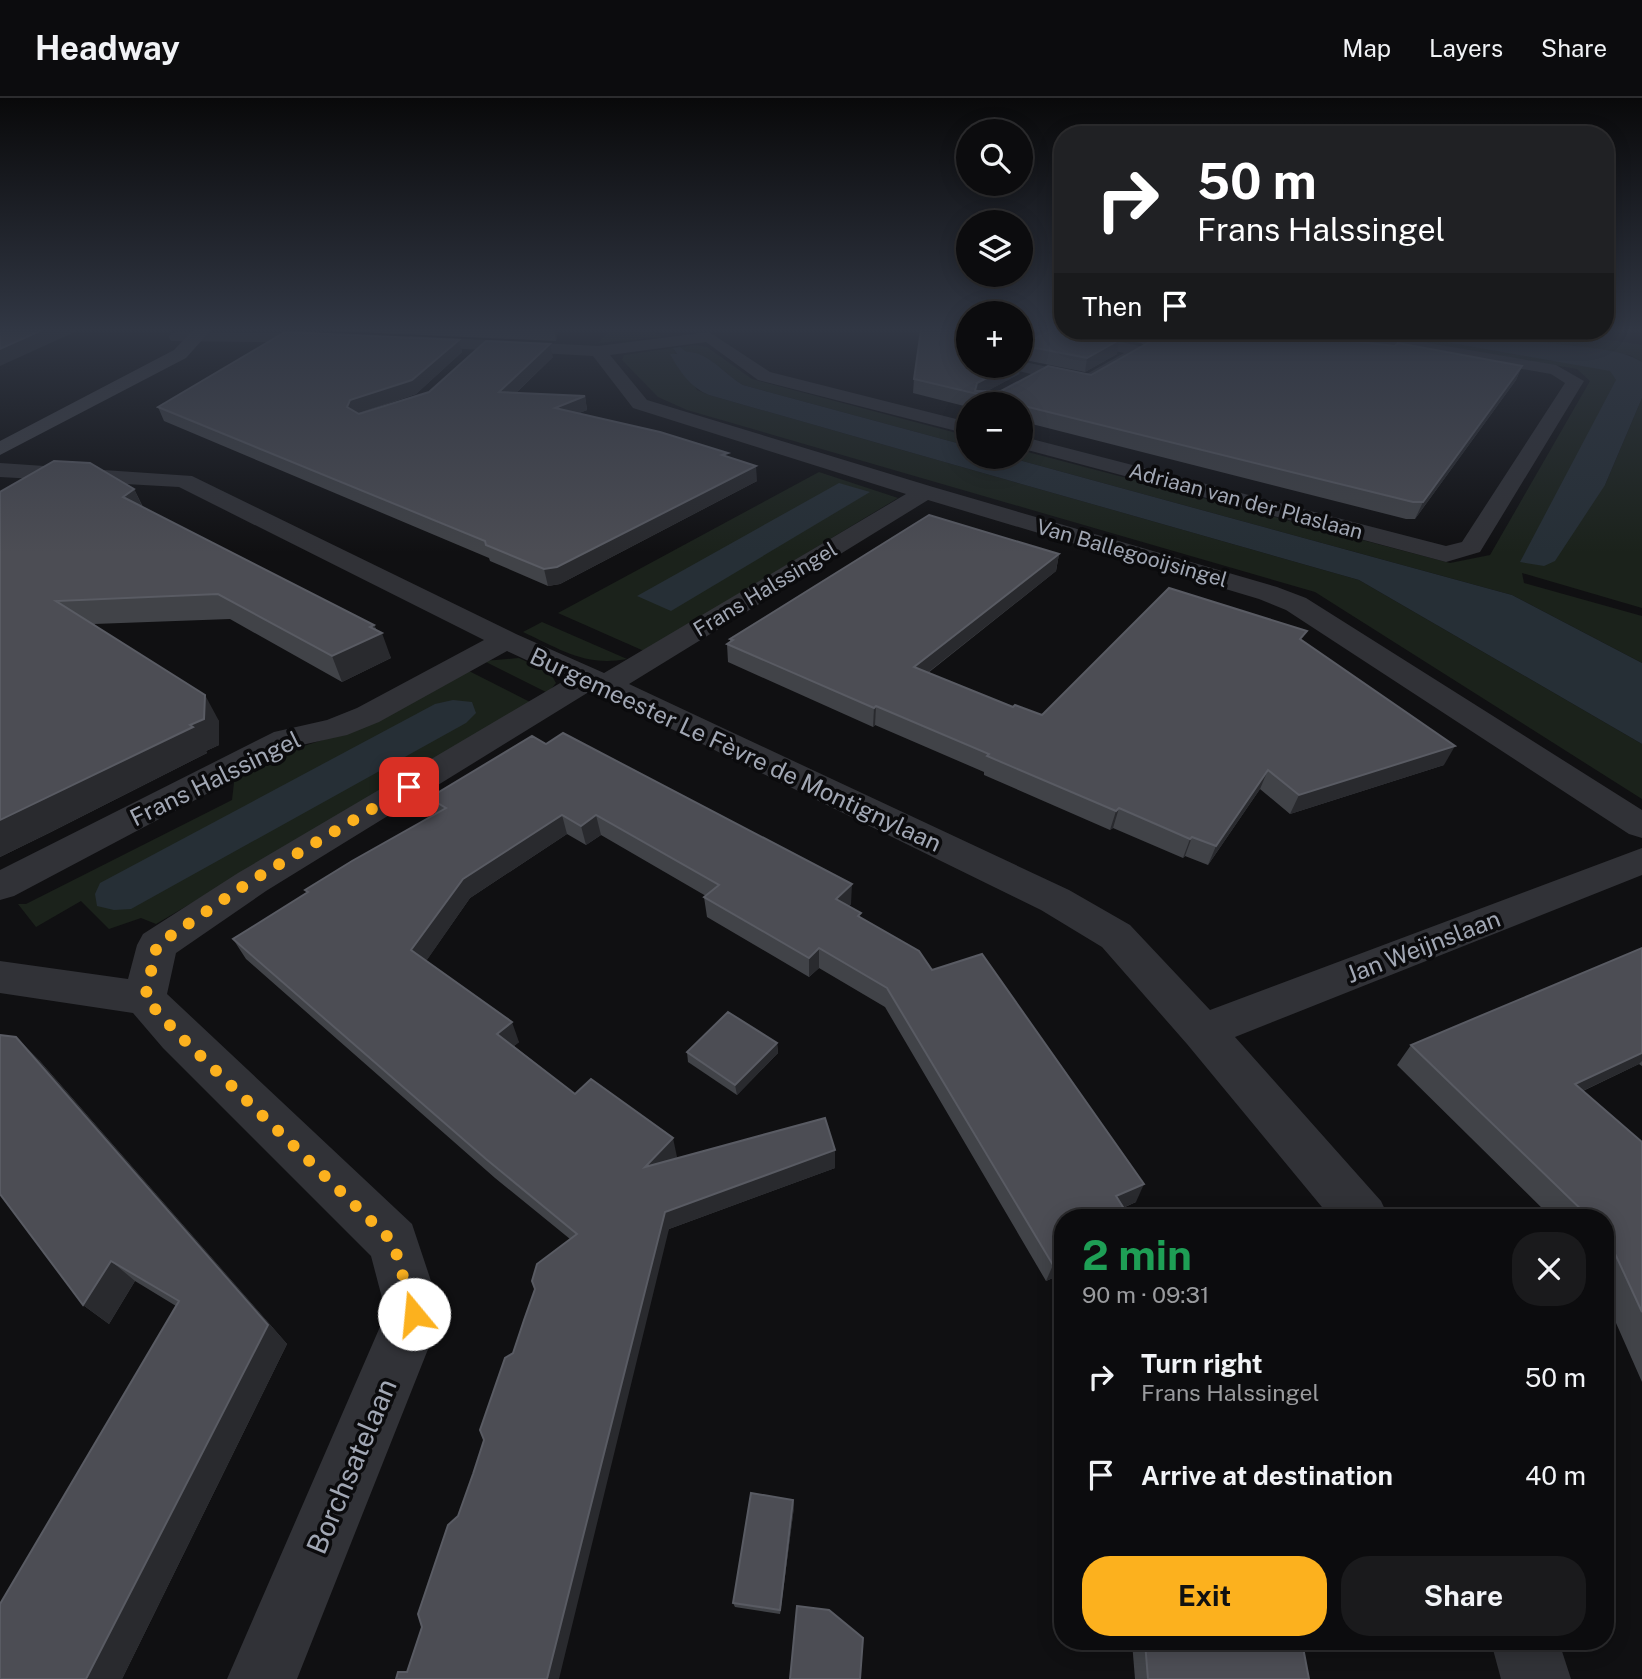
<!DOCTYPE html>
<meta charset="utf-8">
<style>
:root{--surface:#0c0c0e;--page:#1a1a1c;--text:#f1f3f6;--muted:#9a9b9e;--line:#2c2c2e;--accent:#fcb11e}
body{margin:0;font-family:"Public Sans",sans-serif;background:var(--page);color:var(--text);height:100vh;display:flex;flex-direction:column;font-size:26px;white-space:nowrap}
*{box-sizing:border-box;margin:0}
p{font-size:23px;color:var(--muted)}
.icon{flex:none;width:38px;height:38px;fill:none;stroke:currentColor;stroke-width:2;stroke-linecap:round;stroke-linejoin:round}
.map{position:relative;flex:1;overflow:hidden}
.drawer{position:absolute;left:1054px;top:1111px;width:560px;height:441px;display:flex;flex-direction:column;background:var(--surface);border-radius:28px;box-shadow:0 4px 18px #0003,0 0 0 2px var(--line)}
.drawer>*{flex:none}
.banner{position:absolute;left:1054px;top:28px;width:560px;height:214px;border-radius:28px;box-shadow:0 4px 18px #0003,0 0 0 2px var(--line);background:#202124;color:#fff;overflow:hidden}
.controls{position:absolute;left:956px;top:21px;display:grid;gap:14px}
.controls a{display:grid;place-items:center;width:77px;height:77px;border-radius:50%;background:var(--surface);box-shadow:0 4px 18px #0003,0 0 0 2px var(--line);font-size:35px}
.pin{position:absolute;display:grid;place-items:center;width:60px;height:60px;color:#fff;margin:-30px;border-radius:14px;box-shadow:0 4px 10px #0006}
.me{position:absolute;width:77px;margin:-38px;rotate:343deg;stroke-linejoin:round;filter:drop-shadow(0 0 5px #0008)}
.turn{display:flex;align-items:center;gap:24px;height:147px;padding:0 28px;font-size:32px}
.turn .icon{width:91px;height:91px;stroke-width:2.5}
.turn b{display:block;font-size:49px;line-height:60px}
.then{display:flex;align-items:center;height:66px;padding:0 28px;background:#0003;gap:14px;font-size:26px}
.round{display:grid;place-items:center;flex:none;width:74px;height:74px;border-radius:28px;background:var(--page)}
.head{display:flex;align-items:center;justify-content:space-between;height:119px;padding:0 28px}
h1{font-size:42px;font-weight:700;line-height:52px;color:#1e9e55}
.cta{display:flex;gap:14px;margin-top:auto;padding:14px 28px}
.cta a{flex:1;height:80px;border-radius:28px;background:var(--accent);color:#111;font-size:28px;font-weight:700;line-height:80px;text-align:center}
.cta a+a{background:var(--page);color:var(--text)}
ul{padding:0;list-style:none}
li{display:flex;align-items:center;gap:21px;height:98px;padding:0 28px}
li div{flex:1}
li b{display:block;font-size:26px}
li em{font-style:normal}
header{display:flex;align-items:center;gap:42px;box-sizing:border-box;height:98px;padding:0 35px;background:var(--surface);border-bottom:2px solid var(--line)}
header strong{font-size:33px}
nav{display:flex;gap:38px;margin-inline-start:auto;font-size:24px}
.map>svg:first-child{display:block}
</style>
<header>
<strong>Headway</strong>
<nav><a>Map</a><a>Layers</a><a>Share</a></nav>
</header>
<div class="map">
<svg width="1642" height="1581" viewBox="0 0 1642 1581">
<rect width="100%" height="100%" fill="#101012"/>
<g fill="#1b221b">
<path d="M610 232H650L661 239 598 245Z"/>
<path d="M1358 233H1384L1610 272 1616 282 1605 387 1642 300V510L1522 475 1524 485 1642 518V565L1512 497 1008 359H1020V352L1450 465 1490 457 1590 283 1577 271Z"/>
<path d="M1443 233C1510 233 1576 236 1642 247V264L1630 257Z"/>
<path d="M695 247 707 249 752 281 968 338V348L743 287C725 277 708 253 687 254L680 249Z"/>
<path d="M673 250 697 292 709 297 1359 482 1642 646V701L1315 494 687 312 658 299 622 262 624 257Z"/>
<path d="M819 374 898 400 644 553 558 515Z"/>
<path d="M542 524 627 561C585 569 560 551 523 534Z"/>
<path d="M519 560 550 575 556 585 548 595 484 563Z"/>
<path d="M465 571 532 605 156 826 141 820 109 831 81 803 36 829 18 806H26L232 702 235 676 258 663 353 632Z"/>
</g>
<g fill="#262f36">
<path d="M1384 233C1443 233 1500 240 1558 246 1585 250 1619 250 1642 264V300L1605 387 1555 463 1544 468 1520 464 1616 282 1610 273Z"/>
<path d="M680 249 687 254C708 253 725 277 743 287L968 348V359H1008L1512 497 1642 565V646L1359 482 709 297C691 290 679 273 670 256H677L673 250Z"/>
<path d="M839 385 870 394 671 513 637 498Z"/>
<path d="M453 602 472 604 476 615 466 625 131 811 114 812 97 808 95 796 100 785 435 606Z"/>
</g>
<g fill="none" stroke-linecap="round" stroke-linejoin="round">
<g fill="#313237" fill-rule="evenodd">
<path d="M1046 232 1067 233 1140 248 1149 253 1088 289 1014 272 1011 268H1020V263L1085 277 1124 255 1056 240 1020 257V245Z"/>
<path d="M1324 233H1359L1556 267 1584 283 1480 454 1446 464 1020 350V338L1446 448 1462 444 1565 285 1551 276 1332 238Z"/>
<path d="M177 234 329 235 337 240 329 245 171 243 169 239 171 235Z"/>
<path d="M709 234 770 274 968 324V336L758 282 706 244 610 257 647 302 933 389 1277 489 1306 500 1642 712V740L1629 736 1286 512 1259 501 928 402 629 586 1069 792 1130 827 1210 912 1642 750V777L1235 939 1381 1103 1389 1120H1331L1187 946 1102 849 1041 812 592 592 266 793 176 855 167 896 412 1126 442 1216 297 1581H227L386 1215 371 1158 163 950 133 915 0 895V863L128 881 137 847 143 836 238 775 567 581 507 553 379 624 347 637 297 648 14 798 0 802V772L274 634 327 622 357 610 484 542 179 389 0 379V365L192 378 516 536 604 575 906 396 633 310 593 258 410 248 402 243 410 238 598 248Z"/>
<path d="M1491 1544H1559L1571 1581H1501Z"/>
</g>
<path fill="#3f4147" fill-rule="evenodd" d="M193 232H211L186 260 0 357V343L174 252Z"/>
</g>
<g fill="#414348">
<path d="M313 232H558L556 243Z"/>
<path d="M1079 233H1296L1360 244 1522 268 1516 282 1415 421H1406L1020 323V306H968V309L913 295 914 281 968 268H1020L1019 276 987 293H1001L1091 277 1144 247 1141 245Z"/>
<path d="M459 242 462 254 416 296 358 316H359L553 259 516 295 585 298 587 312 579 315 728 359 757 383 560 486 548 488 490 463 489 460 164 323 158 309Z"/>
<path d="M1020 244 1023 246 1117 256 1085 274 1020 261Z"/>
<path d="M134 391 143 409 374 527 391 560 342 584 230 521 94 526 219 623V647L206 653 207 655 49 735 0 759V394Z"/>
<path d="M1059 456 1056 473 928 575 1013 609 1042 617 1302 543 1444 667 1290 716 1260 691 1208 767 1185 758 1183 760 1113 730 1110 732 984 677V674L875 627 873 629 728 564 727 546 730 544V541Z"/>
<path d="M532 638 851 806 849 808 861 820 932 872 1136 1104 1123 1110 1062 1176 1046 1183 885 909 819 870 809 879 707 819 704 799 706 798 601 737 586 747 567 736 470 800 426 863 519 944 514 948 575 996 677 1059 675 1060 835 1052V1070L669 1131 407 1574 513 1255 570 1141 495 1080 246 861 233 841 307 795 305 792 435 716 429 700Z"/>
<path d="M1642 850V968L1639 966 1583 993 1642 1044V1284L1605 1200V1120H1552L1397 967 1411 947Z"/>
<path d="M777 945 778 955 737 997 688 964 687 954Z"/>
<path d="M39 962 287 1246 122 1581H0L176 1208 135 1183 109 1226 83 1207Z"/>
<path d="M793 1402 794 1409 780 1516 735 1509 733 1505Z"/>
<path d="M1132 1544H1302L1309 1581H1135Z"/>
</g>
<g fill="#292a2e">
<path d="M42 232H79L0 268V251Z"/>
<path d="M554 232H558L556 243Z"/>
<path d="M1020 232H1040L1020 242Z"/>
<path d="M459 242 462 254 416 296 355 316 347 309 350 302Z"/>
<path d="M1119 242 1117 256 1085 274 1087 260Z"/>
<path d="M550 246 553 259 502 308 499 294Z"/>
<path d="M1010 268H1020L1019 276 980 297 975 296 977 285Z"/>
<path d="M1522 268 1516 282 1415 421 1423 404Z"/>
<path d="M585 298 587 312 557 324 555 310Z"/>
<path d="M756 368 757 383 560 486 548 488 544 471Z"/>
<path d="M134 391 145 414 123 399Z"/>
<path d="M1059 456 1056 473 912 587 914 569Z"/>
<path d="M374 527 377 537 382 535 391 560 342 584 332 558Z"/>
<path d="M205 597 219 623V647L206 653 207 655 49 735 0 759V722L190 627Z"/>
<path d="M876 608 875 627 873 629 874 610Z"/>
<path d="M1455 648 1444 667 1290 716 1299 697Z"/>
<path d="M1268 672 1260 691 1208 767 1216 748Z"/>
<path d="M1119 710 1113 730 1110 732 1116 713Z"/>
<path d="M562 717 567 736 470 800 420 872 411 852 463 781Z"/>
<path d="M596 717 601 737 586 747 581 728Z"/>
<path d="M1192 739 1185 758 1183 760 1190 741Z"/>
<path d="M852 786 851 806 836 821V801Z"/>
<path d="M819 850V870L809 879V860Z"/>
<path d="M512 924 519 944 505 955 497 936Z"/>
<path d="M16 939 39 962 287 1246 122 1581H86L268 1227Z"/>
<path d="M777 945 778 955 737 997 735 987Z"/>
<path d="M1642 955V963L1639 966 1557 1005 1575 986Z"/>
<path d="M673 1040 677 1059 650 1087 645 1069Z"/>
<path d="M835 1052V1070L669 1131 559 1581H547L665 1114Z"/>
<path d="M1144 1086 1136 1104 1108 1116 1116 1098Z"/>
<path d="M1062 1162V1176L1046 1183 1053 1167Z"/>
<path d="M111 1163 135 1183 109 1226 83 1207Z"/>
<path d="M793 1402 794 1409 780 1516V1512Z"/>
</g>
<g fill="#4c4d54" stroke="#595b63" stroke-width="2">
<path d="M0 232H42L0 251Z"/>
<path d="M921 232H968V268H1010L977 285 975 293H1001L1048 268 1091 277 1153 242 1154 238 1145 233H1296L1360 244 1395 248 1398 245 1522 268 1423 404H1413L1020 307V306L914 281Z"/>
<path d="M1052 232 1074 233 1119 242 1087 260 1020 247V244L1023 246Z"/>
<path d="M285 234 459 242 412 282 350 302 347 309 359 316 429 294 486 243 550 246 499 294 585 298 555 310 660 334 728 355 722 357 756 368 557 469 544 471 486 447 485 443 158 309Z"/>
<path d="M54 363 90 365 134 391 123 399 374 527 370 529 382 535 332 558 218 496 56 503 205 597 204 621 190 627 193 629 0 722V394Z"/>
<path d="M929 417 1059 456 914 569 1013 609 1015 607 1042 617 1169 490 1307 533 1300 541 1455 648 1299 697 1268 672 1216 748 1192 739 1190 741 1119 710 1116 713 987 658 989 656 876 608 874 610 727 546 733 542 730 541Z"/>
<path d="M563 635 852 786 836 801 861 815 858 818 919 853 932 872 982 856 1144 1086 1116 1098 1130 1120H1062V1162L1053 1167 887 890 819 850 809 860 704 799 719 787 596 717 581 728 562 717 463 781 411 852 512 924 497 936 575 996 591 981 673 1040 645 1069 825 1020 835 1052 665 1114 547 1581H396L398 1574H407L422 1529 418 1516 448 1427 458 1418 473 1376 484 1342 480 1332 505 1260 513 1255 524 1222 535 1191 532 1183 537 1166 577 1136 486 1061 233 841 308 794 305 792 352 763 446 710 429 700 532 638 546 646Z"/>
<path d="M1642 850V955L1575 986 1642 1044V1214L1605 1134V1120H1590L1411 947Z"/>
<path d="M728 914 777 945 735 987 687 954Z"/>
<path d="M0 937 16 939 268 1227 86 1581H0V1506L179 1203 111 1163 83 1207 0 1096Z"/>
<path d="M751 1395 793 1402 780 1512 733 1505Z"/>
<path d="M797 1508 829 1512 863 1540 860 1581H790Z"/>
<path d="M1145 1544H1302L1309 1581H1148Z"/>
</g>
<linearGradient id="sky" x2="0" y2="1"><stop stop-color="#09090a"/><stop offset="0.51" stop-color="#313744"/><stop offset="1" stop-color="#313744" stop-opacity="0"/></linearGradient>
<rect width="1642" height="454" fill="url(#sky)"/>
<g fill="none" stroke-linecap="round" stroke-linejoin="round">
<path stroke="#fcb11e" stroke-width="12" stroke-dasharray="0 21.6" d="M409 689 251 783 157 847 145 900 179 937 393 1144 414 1216"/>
</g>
<g text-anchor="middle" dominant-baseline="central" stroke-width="7" stroke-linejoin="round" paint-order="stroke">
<g font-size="21" fill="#a1a7b4" stroke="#0b0b0d">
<text transform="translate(1246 403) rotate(15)">Adriaan van der Plaslaan</text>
<text transform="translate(1132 455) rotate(16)">Van Ballegooijsingel</text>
<text transform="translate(765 491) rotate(-31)">Frans Halssingel</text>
</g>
<g font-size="24" fill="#a1a7b4" stroke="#0b0b0d">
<text transform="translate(736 651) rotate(25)">Burgemeester Le Fèvre de Montignylaan</text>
<text transform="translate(215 680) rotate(-26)">Frans Halssingel</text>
<text transform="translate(1423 848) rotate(-21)">Jan Weijnslaan</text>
</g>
<g font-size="28" fill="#a1a7b4" stroke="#0b0b0d">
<text transform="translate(351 1368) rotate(-67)">Borchsatelaan</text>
</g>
</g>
</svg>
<div class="controls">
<a><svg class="icon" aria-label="search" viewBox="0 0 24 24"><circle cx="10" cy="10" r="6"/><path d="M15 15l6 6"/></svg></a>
<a><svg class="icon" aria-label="layers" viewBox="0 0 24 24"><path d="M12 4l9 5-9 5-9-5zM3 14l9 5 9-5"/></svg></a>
<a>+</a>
<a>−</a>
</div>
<div class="pin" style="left:409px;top:689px;background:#d93025"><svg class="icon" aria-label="arrive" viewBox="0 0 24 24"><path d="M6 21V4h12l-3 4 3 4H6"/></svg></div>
<svg class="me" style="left:414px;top:1216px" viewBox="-20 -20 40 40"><circle r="19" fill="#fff"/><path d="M0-13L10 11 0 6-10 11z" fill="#fcb11e"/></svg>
<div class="banner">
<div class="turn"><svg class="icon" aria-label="right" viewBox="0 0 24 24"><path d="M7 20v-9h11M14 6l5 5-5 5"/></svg><div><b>50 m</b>Frans Halssingel</div></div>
<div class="then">Then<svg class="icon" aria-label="arrive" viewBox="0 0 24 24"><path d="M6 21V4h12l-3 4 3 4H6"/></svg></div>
</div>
<section class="drawer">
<div class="head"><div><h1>2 min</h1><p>90 m · 09:31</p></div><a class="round"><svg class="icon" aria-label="close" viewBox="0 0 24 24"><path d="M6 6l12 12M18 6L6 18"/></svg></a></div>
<ul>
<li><svg class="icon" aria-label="right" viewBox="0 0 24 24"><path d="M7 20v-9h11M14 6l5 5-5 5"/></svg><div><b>Turn right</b><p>Frans Halssingel</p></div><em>50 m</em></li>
<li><svg class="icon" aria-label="arrive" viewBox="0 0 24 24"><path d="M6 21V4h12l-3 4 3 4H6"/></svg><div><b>Arrive at destination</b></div><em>40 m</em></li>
</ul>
<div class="cta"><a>Exit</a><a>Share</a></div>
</section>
</div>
